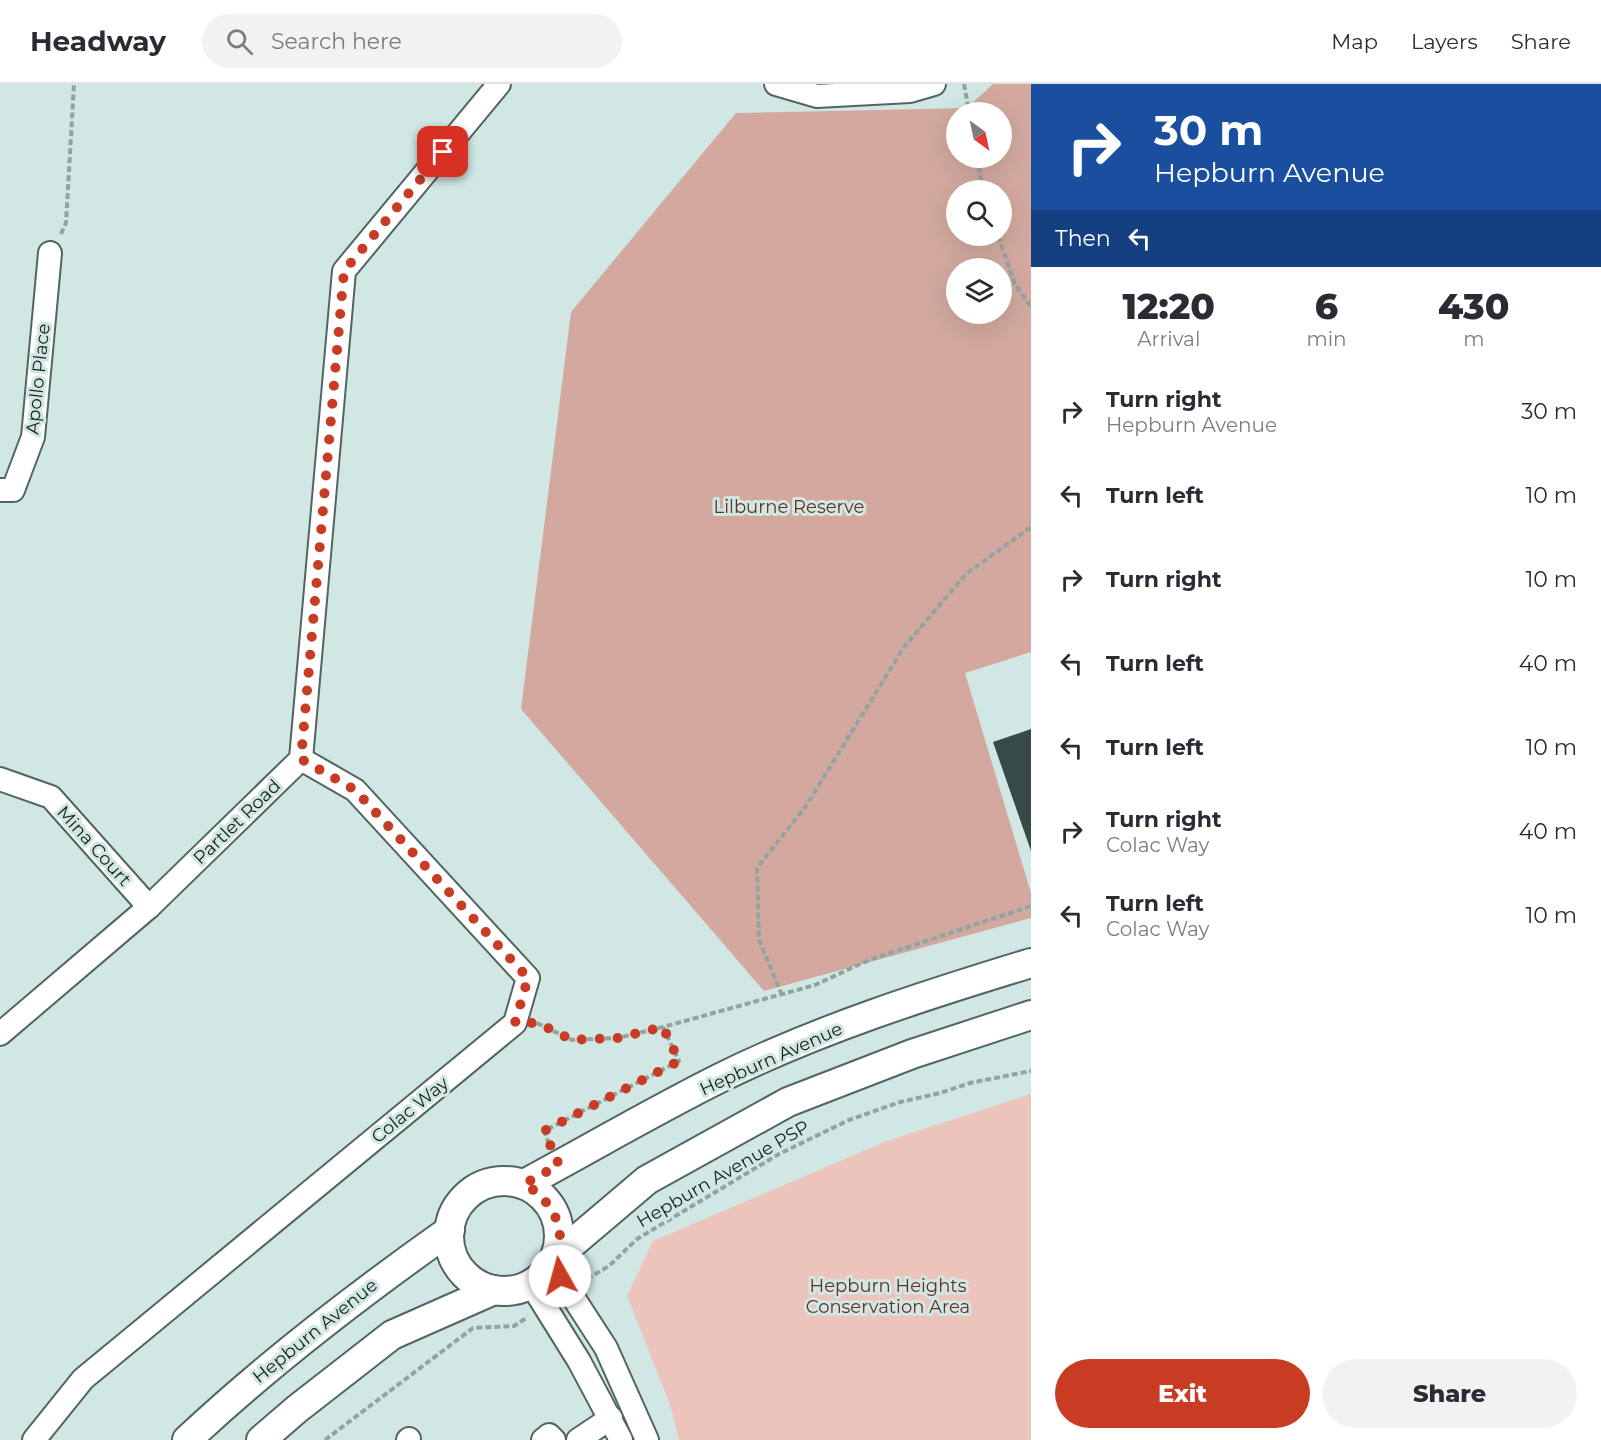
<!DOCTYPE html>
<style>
:root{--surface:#fff;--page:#f2f2f3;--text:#2b2b33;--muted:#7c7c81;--line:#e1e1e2;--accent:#c73c23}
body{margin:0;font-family:Montserrat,sans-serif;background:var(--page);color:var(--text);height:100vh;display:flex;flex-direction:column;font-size:22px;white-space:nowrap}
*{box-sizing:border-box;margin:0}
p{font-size:20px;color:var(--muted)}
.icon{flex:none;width:33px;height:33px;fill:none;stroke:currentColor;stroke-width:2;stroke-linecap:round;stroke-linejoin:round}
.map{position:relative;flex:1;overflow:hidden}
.drawer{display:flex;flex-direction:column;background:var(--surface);width:570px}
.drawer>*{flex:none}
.banner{background:#1a4fa0;color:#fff;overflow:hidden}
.needle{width:39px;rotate:147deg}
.fabs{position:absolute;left:946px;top:18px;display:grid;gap:12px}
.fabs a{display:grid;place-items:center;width:66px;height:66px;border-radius:50%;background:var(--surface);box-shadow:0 6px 24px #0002;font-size:30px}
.pin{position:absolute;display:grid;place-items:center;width:51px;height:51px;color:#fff;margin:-26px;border-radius:12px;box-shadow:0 3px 9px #0006}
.me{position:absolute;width:66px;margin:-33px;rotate:353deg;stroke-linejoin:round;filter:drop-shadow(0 0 4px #0008)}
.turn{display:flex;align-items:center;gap:21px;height:126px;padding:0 24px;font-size:27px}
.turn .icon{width:78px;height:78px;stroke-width:2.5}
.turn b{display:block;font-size:42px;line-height:51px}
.then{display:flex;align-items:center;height:57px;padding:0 24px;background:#0003;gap:12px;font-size:22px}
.eta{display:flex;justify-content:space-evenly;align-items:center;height:102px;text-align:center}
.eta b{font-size:36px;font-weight:800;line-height:42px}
.button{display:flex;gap:12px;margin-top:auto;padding:12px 24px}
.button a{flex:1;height:69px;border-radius:36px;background:var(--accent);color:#fff;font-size:24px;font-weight:800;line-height:69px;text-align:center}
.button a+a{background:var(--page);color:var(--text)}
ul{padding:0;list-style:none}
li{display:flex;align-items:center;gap:18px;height:84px;padding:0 24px}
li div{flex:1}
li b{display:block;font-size:22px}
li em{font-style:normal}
header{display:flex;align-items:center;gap:36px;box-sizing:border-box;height:84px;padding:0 30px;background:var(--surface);border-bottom:2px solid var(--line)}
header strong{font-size:28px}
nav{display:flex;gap:33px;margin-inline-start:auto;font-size:21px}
.search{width:420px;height:54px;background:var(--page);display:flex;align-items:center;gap:15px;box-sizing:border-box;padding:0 21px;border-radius:33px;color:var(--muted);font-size:22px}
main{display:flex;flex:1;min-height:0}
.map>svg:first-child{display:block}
</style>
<header>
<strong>Headway</strong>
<div class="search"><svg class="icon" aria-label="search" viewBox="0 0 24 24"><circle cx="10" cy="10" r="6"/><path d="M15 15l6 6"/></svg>Search here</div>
<nav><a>Map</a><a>Layers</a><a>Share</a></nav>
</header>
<main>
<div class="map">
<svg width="1031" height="1356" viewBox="0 0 1031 1356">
<rect width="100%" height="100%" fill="#d0e7e4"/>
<path fill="#edc4bc" d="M1031 1010V1356H679L670 1321 627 1212 653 1157 887 1057Z"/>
<path fill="#d3a99f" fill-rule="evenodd" d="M993 0H1031V568L965 589 1031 809V834L764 907 521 625 571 228 736 29 967 24ZM957 28H1002V74H957ZM957 106H1002V152H957ZM957 184H1002V230H957Z"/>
<path fill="#374a48" d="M1031 645V767L993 658Z"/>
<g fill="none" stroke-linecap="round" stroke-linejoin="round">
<defs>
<g id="minor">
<path d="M776 0 817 12 910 7 934 0"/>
<path d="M0 406H13L33 353 50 169"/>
<path d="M0 695 51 713 149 823"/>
<path d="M0 950 149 823 301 675 344 187 499 0"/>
<path d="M551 1179 606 1264 647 1356"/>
<path d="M531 1200 579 1277 621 1356"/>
<path d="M34 1356 83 1295 515 939 528 894 355 706 301 675"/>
<path d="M408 1356 409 1355"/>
<path d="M543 1356 549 1351 554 1356"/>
<path d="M578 1356 611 1334"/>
</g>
<g id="major">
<circle cx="504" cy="1152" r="55"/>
<path d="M524 1100C589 1065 654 1027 720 994 819 945 926 911 1031 879"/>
<path d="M555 1174 647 1096 788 1018 912 970 1031 931"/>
<path d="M187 1356C269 1279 358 1211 450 1146"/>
<path d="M261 1356 297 1325 392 1251 494 1206"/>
</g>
</defs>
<use href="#minor" stroke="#516562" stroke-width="26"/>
<use href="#major" stroke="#516562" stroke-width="32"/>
<g stroke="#92a4a1" stroke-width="4" stroke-dasharray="6 3" stroke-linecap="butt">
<path d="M964 0 969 28"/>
<path d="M977 74 983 106"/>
<path d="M61 150 66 139 74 0"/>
<path d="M998 152 1015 200 1031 223"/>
<path d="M782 911 759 856 757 784 806 722 904 563 966 490 1031 443"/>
<path d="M537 939 572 956 618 954 663 943 815 901 869 876 1031 822"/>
<path d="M549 1060 544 1047 679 977 663 943"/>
<path d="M587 1195 609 1182 637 1155 779 1070 849 1036 900 1018 940 1009 970 999 1031 987"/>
<path d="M325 1356 473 1244 514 1242 528 1233"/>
</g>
<use href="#minor" stroke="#fff" stroke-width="22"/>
<use href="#major" stroke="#fff" stroke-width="28"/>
</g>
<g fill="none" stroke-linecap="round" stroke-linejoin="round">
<path stroke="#c73c23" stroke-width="10" stroke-dasharray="0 18" d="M443 68 344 187 301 675 355 706 528 894 515 939H538L572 956 618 954 663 943 679 977 544 1047 559 1081 524 1100C551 1115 572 1149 552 1179L560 1192"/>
</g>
<g text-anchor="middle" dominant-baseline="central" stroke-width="6" stroke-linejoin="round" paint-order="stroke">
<g font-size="18" fill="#18201f" stroke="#d0e7e4">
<text transform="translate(38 295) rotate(-84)">Apollo Place</text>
<text transform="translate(237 738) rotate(-44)">Partlet Road</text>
<text transform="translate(94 762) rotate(48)">Mina Court</text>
<text transform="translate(771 975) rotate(-24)">Hepburn Avenue</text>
<text transform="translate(410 1026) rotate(-39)">Colac Way</text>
<text transform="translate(723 1090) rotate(-30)">Hepburn Avenue PSP</text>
<text transform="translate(315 1247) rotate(-39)">Hepburn Avenue</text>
</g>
<g font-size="18" fill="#652e23" stroke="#d0e7e4">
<text x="789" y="423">Lilburne Reserve</text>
<text x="888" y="1202">Hepburn Heights<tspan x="888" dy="21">Conservation Area</tspan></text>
</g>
</g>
</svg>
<div class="fabs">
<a><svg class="needle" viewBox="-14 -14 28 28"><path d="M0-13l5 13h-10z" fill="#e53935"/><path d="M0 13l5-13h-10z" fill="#7c7c81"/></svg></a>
<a><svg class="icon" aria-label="search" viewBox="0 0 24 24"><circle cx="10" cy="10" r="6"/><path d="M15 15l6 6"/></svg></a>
<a><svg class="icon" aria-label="layers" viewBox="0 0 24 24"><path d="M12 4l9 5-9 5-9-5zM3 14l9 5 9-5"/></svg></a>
</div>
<div class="pin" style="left:443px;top:68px;background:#d93025"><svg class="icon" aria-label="arrive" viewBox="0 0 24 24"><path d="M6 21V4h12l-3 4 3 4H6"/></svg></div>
<svg class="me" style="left:560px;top:1192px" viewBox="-20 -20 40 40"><circle r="19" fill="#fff"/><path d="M0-13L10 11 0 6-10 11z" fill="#c73c23"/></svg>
</div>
<section class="drawer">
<div class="banner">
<div class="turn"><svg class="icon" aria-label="right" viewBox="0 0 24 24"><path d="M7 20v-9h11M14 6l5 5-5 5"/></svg><div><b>30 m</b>Hepburn Avenue</div></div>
<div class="then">Then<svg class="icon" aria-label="left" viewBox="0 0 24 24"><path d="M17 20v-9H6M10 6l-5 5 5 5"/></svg></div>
</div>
<div class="eta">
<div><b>12:20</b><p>Arrival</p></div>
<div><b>6</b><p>min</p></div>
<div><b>430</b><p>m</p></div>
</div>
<ul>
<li><svg class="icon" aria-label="right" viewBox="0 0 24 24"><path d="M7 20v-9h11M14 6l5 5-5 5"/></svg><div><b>Turn right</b><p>Hepburn Avenue</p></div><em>30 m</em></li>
<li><svg class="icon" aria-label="left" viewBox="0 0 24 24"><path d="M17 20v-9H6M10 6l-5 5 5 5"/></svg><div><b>Turn left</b></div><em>10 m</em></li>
<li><svg class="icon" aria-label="right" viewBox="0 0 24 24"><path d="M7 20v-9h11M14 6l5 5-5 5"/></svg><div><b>Turn right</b></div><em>10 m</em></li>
<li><svg class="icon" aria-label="left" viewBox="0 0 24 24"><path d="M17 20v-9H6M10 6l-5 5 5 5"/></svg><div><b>Turn left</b></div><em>40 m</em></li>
<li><svg class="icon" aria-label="left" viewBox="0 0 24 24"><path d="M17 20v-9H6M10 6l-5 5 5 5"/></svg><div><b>Turn left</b></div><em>10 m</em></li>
<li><svg class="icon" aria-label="right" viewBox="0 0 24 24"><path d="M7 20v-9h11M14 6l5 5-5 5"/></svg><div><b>Turn right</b><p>Colac Way</p></div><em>40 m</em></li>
<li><svg class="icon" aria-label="left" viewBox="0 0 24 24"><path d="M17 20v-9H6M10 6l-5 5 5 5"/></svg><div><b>Turn left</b><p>Colac Way</p></div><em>10 m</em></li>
</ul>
<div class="button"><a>Exit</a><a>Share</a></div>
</section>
</main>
